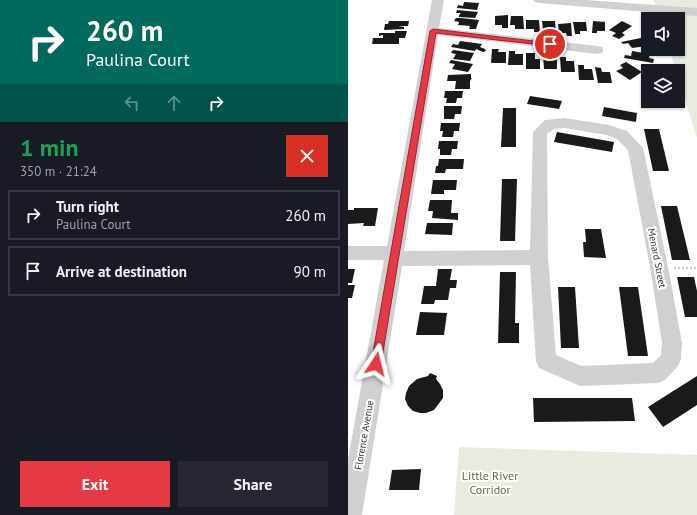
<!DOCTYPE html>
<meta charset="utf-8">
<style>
:root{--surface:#171b24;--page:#242831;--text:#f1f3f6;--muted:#9ea1a6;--line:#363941;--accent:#e63946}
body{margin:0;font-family:"PT Sans",sans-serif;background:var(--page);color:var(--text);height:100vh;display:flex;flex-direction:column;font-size:15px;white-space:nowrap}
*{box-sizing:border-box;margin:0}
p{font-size:13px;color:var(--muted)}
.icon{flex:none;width:22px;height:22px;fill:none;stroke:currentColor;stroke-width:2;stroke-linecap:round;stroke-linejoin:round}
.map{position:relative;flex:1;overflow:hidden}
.panel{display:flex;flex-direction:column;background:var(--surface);width:348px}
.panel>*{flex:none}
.top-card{background:#00695c;color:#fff;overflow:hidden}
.buttons{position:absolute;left:293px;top:12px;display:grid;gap:8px}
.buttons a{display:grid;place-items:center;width:44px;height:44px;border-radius:0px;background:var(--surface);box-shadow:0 1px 3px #0004;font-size:20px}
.pin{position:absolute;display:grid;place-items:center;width:34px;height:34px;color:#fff;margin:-17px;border:2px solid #fff;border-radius:50%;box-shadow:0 1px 4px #0007}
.me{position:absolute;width:44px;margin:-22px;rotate:10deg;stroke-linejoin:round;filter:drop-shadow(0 0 3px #0008)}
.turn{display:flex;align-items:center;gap:14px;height:84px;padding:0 20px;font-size:18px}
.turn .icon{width:52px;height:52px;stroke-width:2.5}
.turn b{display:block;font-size:28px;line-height:34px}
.lanes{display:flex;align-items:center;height:38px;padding:0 20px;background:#0003;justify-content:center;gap:20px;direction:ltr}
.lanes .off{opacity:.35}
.round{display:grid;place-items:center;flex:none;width:42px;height:42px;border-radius:0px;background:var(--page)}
.summary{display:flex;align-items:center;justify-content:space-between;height:68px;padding:0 20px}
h1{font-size:24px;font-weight:700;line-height:30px;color:#1e9e55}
.action{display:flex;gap:8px;margin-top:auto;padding:8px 20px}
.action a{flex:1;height:46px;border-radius:0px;background:var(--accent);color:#fff;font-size:16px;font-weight:700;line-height:46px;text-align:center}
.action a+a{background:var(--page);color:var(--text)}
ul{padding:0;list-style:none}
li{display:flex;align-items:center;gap:12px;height:50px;margin:0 8px 6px;padding:0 12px;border:2px solid var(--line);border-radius:0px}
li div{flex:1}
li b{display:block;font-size:15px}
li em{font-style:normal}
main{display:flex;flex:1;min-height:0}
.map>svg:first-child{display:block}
</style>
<main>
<section class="panel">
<div class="top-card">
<div class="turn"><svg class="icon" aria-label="right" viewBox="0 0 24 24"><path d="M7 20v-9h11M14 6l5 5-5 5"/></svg><div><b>260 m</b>Paulina Court</div></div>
<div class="lanes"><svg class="icon off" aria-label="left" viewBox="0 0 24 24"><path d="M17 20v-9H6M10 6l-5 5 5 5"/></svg><svg class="icon off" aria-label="ahead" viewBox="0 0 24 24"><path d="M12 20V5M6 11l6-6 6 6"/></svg><svg class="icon" aria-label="right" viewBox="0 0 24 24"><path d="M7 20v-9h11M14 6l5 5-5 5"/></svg></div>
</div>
<div class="summary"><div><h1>1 min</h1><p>350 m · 21:24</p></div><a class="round" style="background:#d93025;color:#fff"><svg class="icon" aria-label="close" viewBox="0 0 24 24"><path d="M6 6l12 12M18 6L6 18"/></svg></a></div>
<ul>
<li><svg class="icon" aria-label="right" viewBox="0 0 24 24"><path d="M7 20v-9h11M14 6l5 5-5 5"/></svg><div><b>Turn right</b><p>Paulina Court</p></div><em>260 m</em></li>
<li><svg class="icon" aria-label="arrive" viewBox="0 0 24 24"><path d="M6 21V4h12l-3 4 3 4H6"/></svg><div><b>Arrive at destination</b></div><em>90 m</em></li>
</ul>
<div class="action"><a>Exit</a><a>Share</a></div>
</section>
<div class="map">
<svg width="349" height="515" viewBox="0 0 349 515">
<rect width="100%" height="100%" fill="#fff"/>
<g fill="#e6ecdf">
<path d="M306 0H349V138L330 77V71H328L321 49H330V19H312Z"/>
<path d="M111 447 349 455V515H106Z"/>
</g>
<g fill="#1a1a1a">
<path d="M116 2 131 3 129 10 109 8 110 5 115 6Z"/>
<path d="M109 10 130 12 127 18 111 17V15L113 13H108Z"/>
<path d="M160 15V28H154V25H147V16Z"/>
<path d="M163 16H175L176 29H167V25H162Z"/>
<path d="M108 18H113L131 20 128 29H121L122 26 110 25 111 22 106 21Z"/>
<path d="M178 20H191L192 32H186V29H178Z"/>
<path d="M41 21H61L60 26H50L56 27V29L36 30 37 24H40Z"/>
<path d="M194 21H207L208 33H202V30H195Z"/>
<path d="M245 21 257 22V31H249V33H244Z"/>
<path d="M274 21 284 26 274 33 277 35 271 39 264 36 268 33 261 30Z"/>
<path d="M225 22H238L239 31H232V34H227Z"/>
<path d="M223 23 224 36H219L218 33H211L210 24Z"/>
<path d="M47 31H59L57 38H51V44H24L25 38H35V35L31 36V33H47Z"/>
<path d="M293 38 299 46 284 48 280 43 275 44 273 42Z"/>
<path d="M112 41 134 44 132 47 137 49 138 51 135 52 128 49 127 51 103 47 105 44 110 45Z"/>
<path d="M144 49H151L150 52H158V63H143Z"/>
<path d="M105 50 126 53 122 61 105 59 108 54 103 53Z"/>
<path d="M161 51H167V54H175V65H160Z"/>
<path d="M284 51 302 54 301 58 306 59 305 63 276 58 277 55 283 56Z"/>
<path d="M178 53H187V59H192V69H178Z"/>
<path d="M195 55H201V59H209V69H196Z"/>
<path d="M212 57H218V61H226L227 72H213Z"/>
<path d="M103 60 125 64 120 72 104 69 107 64 101 63Z"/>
<path d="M278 62 294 72 282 80 268 71 275 68 272 65Z"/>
<path d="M230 65H236V69H244L246 80H231Z"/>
<path d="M247 67 253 68 254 72H262L264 83H250Z"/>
<path d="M123 74V78H124L122 81V89H107L108 81H99L100 75Z"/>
<path d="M97 91H115L114 98H109L108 103H98L99 98H96Z"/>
<path d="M182 96 214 101 211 109 179 104Z"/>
<path d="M96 106H114L113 114H107L106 119H96Z"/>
<path d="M256 107 289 113 288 122 254 116Z"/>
<path d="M155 108H168V147H153Z"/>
<path d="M93 123H112L111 131H106L105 137H94L95 131H92Z"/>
<path d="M296 129H311L321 171H305Z"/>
<path d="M209 132 266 142 264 152 206 142Z"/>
<path d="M91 141H110L109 149H104L103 155H92V149H90Z"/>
<path d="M91 159H116L115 169H98L97 173H87L88 166H90Z"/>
<path d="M154 179H169L167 241H152Z"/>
<path d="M85 180H109L108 190H96V194H83Z"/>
<path d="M82 200H104L103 213H110V220L84 218 85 211H80Z"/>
<path d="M313 206H329L342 260H324Z"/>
<path d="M6 208H30L27 226H15L16 223 0 224V210H6Z"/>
<path d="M79 223H105L104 235 77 234Z"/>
<path d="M237 229H253L258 258 236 257 235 242H238Z"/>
<path d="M0 269H7L4 283H0Z"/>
<path d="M90 269H104L102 280H109L108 288H102L100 300H87L86 304H73L76 286H88Z"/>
<path d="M152 272H168L167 323H171V343H150Z"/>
<path d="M329 277H346L349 291V317H337Z"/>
<path d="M0 285H7L4 298H0Z"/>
<path d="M210 287H227L231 348H213Z"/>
<path d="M271 287H290L300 356H280Z"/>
<path d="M72 312 99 313 96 335H68Z"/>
<path d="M82 373 89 376 88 379 92 384 95 390V398L86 410 78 413H72L65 411 60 406 57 399 58 393 61 386 69 379 80 376Z"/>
<path d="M349 376V405L315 427 300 407Z"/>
<path d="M185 398H284L287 421 186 422Z"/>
<path d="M73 469 71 490H41L44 470Z"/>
</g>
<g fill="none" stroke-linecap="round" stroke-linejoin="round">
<path stroke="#cdcdcd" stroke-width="2.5" stroke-dasharray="2 2" stroke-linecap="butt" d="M326 268H349"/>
<g fill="#d0d0d0" fill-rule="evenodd">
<path d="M84 0H96L91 28 249 46 254 47 255 50 254 53 249 54 90 35 56 251 182 250 185 132 197 120 216 118 261 125 279 131 295 148 320 267 334 343 333 359 330 366 317 380 310 383 232 386 191 368 188 361 182 265 54 266 14 515H0V459L36 260H0V246H39ZM216 128 259 135 269 139 280 150 302 267 314 343 313 355 305 363 233 366 208 355 200 257 199 134 206 129Z"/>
<path d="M185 0H237L349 8V16L191 3 187 2Z"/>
</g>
</g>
<path fill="#e63946" stroke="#96252e" d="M85 29 202 43 205 44 202 46 88 33 33 364 32 368 28 369 24 368 23 364 82 31Z"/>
<g text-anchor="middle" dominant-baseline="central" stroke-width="4" stroke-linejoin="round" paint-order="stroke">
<g font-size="10" fill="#333" stroke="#fff">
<text transform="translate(309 258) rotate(79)">Menard Street</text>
<text transform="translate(16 435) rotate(-80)">Florence Avenue</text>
</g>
<g font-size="12" fill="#56703f" stroke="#fff">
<text x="142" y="475">Little River<tspan x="142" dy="14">Corridor</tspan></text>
</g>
</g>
</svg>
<div class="buttons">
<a><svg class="icon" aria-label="sound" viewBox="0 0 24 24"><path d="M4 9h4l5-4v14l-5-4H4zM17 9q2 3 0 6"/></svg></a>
<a><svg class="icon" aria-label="layers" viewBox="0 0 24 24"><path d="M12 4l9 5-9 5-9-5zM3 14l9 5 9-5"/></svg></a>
</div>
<div class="pin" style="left:202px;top:44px;background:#d93025"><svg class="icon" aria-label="arrive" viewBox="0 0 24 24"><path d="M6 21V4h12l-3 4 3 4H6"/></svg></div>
<svg class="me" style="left:28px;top:364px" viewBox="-20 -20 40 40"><path d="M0-17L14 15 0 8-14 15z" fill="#e63946" stroke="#fff" stroke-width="4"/></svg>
</div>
</main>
